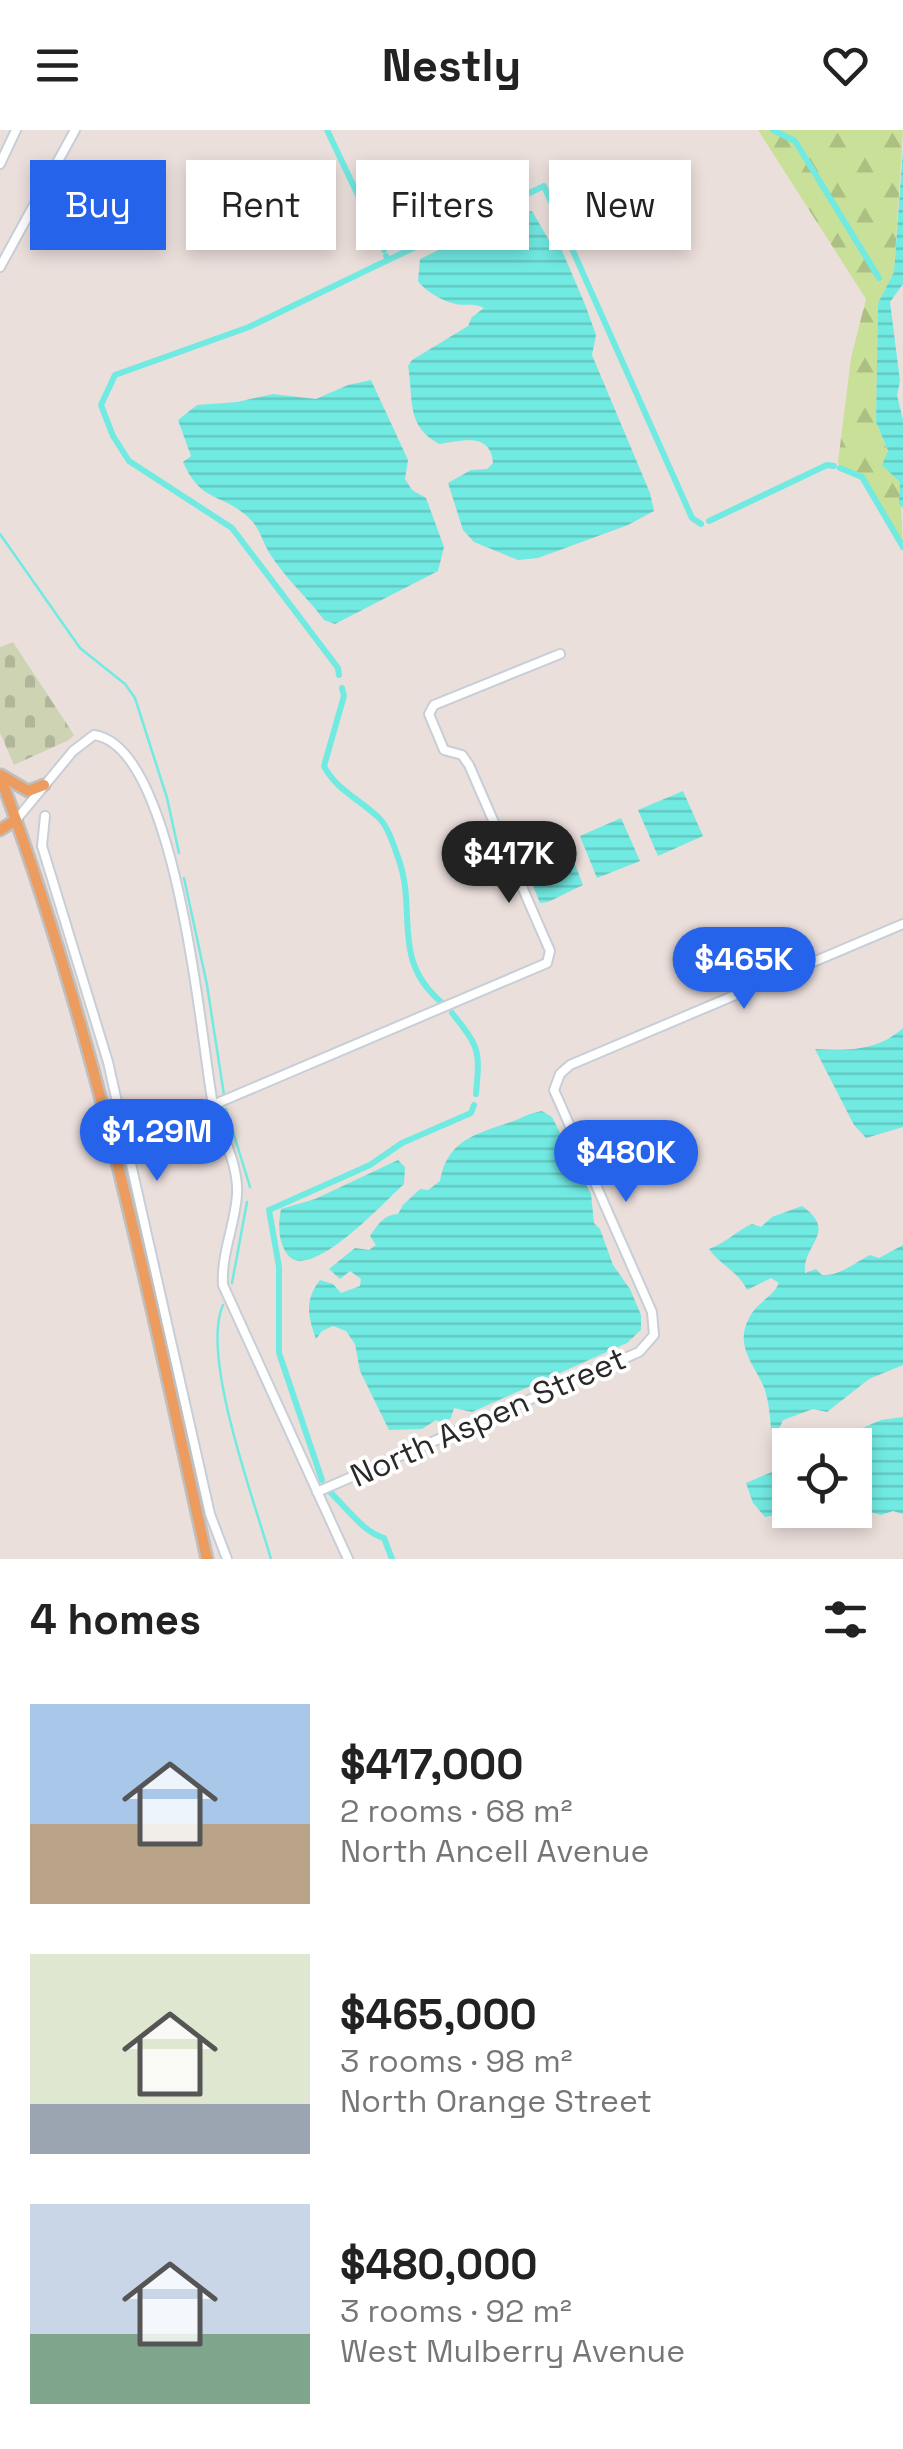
<!DOCTYPE html>
<html lang="en">
<head>
<meta charset="utf-8">
<style>
  body { margin:0; font-family:"Space Grotesk",sans-serif; background:#f2f2f2; color:#222; height:100vh; display:flex; flex-direction:column; font-size:38px; white-space:nowrap }
  * { box-sizing:border-box; margin:0 }
  p { font-size:32px; color:#767676 }
  .icon { flex:none; width:55px; height:55px; fill:none; stroke:currentColor; stroke-width:2; stroke-linecap:round; stroke-linejoin:round }
  .map { position:relative; height:1429px; overflow:hidden }
  .drawer { display:flex; flex-direction:column; background:#fff; flex:1 }
  .drawer>* { flex:none }
  .banner { position:absolute; left:30px; top:30px; width:845px; height:90px; display:flex; gap:20px }
  .buttons { position:absolute; left:772px; top:1298px; display:grid; gap:20px }
  .buttons a { display:grid; place-items:center; width:100px; height:100px; border-radius:0px; background:#fff; box-shadow:0 5px 15px #0003; font-size:50px }
  .price { position:absolute; translate:-50% -85px; padding:0 22px; border-radius:35px; background:#2563eb; color:#fff; font-size:32px; line-height:65px; filter:drop-shadow(0 2px 5px #0008) }
  .price::after { content:''; position:absolute; left:50%; top:60px; width:30px; height:22px; margin-left:-15px; background:inherit; clip-path:polygon(0 0,100% 0,50% 100%) }
  .price.current { background:#222; color:#fff }
  ul { padding:0; list-style:none }
  li { display:flex; align-items:center; gap:30px; height:250px; padding:0 30px }
  li span { display:grid; place-items:center; flex:none; width:280px; height:200px; border-radius:0px; color:#555 }
  li>.icon { margin-inline-start:auto }
  span .icon { width:120px; height:120px; fill:#fffc; stroke-width:1 }
  li b { font-size:42px }
  h2 { display:flex; justify-content:space-between; align-items:center; height:120px; padding:0 30px; font-size:42px }
  .tag { padding:0 35px; border-radius:0px; background:#fff; box-shadow:0 5px 15px #0003; font-size:35px; line-height:90px }
  .tag.current { background:#2563eb; color:#fff }
  header { display:flex; justify-content:space-between; align-items:center; height:130px; padding:0 30px; background:#fff; font-size:45px; font-weight:700 }
  .map>svg:first-child { display:block }
  .forest { fill:url(#forest-firs) }
  .cemetery { fill:url(#cemetery-stones) }
  .water { fill:url(#water-rules) }
  .lines { fill:none; stroke-linecap:round; stroke-linejoin:round }
  .stream { stroke:#71eae2; stroke-width:2.5 }
  .canal { stroke:#71eae2; stroke-width:6 }
  .minor-casing { stroke:#c6ced7; stroke-width:12 }
  .major-casing { stroke:#bfbfbf; stroke-width:15 }
  .minor { stroke:#fff; stroke-width:8 }
  .major { stroke:#ec9c5f; stroke-width:10 }
  .labels { text-anchor:middle; stroke-width:8; stroke-linejoin:round; paint-order:stroke }
  .street-label { font-size:32px; fill:#292929; stroke:#fff }
</style>
</head>
<body>
<header><svg class="icon" aria-label="menu" viewBox="0 0 24 24"><path d="M4 6h16M4 12h16M4 18h16"/></svg>Nestly<svg class="icon" aria-label="heart" viewBox="0 0 24 24"><path d="M12 20l-8-8c-3-5 5-10 8-4 3-6 11-1 8 4z"/></svg></header>
<div class="map">
<svg width="903" height="1429" viewBox="0 0 903 1429">
  <defs>
    <pattern id="forest-firs" width="22" height="20" patternUnits="userSpaceOnUse" patternTransform="scale(2.5)"><rect width="22" height="20" fill="#c9e099"/><path d="M5 1l3.5 6h-7zM16 11l3.5 6h-7z" fill="#adc084"/></pattern>
    <pattern id="cemetery-stones" width="16" height="16" patternUnits="userSpaceOnUse" patternTransform="scale(2.5)"><rect width="16" height="16" fill="#ced4b3"/><path d="M2 7V4a2 2 0 0 1 4 0v3zM10 15v-3a2 2 0 0 1 4 0v3z" fill="#b1b69a"/></pattern>
    <pattern id="water-rules" width="6" height="5" patternUnits="userSpaceOnUse" patternTransform="scale(2.5)"><rect width="6" height="5" fill="#71eae2"/><path d="M0 2.5h6" fill="none" stroke="#62c9c2"/></pattern>
  </defs>
  <rect width="100%" height="100%" fill="#ebdfdb"/>
  <path class="forest" d="M758 0H903L894 142 878 173 876 292 900 352 903 417 862 348 840 338 838 332 851 228 866 169Z"/>
  <path class="cemetery" d="M13 512 74 605 69 610 14 635 0 603V517Z"/>
  <g class="water">
    <path d="M903 19V154L890 172 900 251 897 265 903 290V378L899 374 900 352 882 335 888 321 876 292 878 173 894 142Z"/>
    <path d="M532 81 550 112 561 118 586 177 596 205 592 225 650 363 654 381 628 395 538 428 518 430 474 412 463 400 448 353 471 340 487 339 493 333C491 301 460 311 439 314 405 295 414 269 408 236L412 230 468 196 472 187 484 178C473 172 464 177 452 173 441 170 424 160 418 151L420 129 493 93Z"/>
    <path d="M371 250 408 330 405 349 412 360 426 368 444 417 438 441 335 494 324 490C308 468 285 448 270 424 263 413 260 399 251 390 222 361 202 375 183 332L191 326 178 290 197 275 237 272 273 264 316 269 348 255Z"/>
    <path d="M683 661 703 706 658 726 638 680Z"/>
    <path d="M621 688 640 731 597 748 580 706Z"/>
    <path d="M563 713 568 716 583 755 548 772 540 773 523 731Z"/>
    <path d="M903 898V997L866 1008 854 995 815 919C847 921 878 921 903 898Z"/>
    <path d="M542 981 552 987 591 1064 594 1093 600 1099 613 1135 630 1159 641 1185V1200L627 1213 472 1282 454 1278 451 1288 443 1293 436 1290 422 1299 389 1300 360 1241 355 1214 346 1201 333 1196 322 1201 316 1209C308 1186 304 1171 320 1150L333 1154 341 1163 360 1156 361 1149 350 1141 340 1149 329 1139 355 1118 369 1120 376 1115 370 1106C378 1095 383 1085 398 1084L403 1075 420 1059 428 1060 440 1051C447 1010 476 1004 511 992 522 988 529 983 542 981Z"/>
    <path d="M398 1030 405 1037 404 1054C386 1070 309 1155 287 1124 278 1111 278 1094 281 1079L315 1069Z"/>
    <path d="M802 1076C839 1102 802 1114 805 1143L816 1139 822 1145C840 1146 854 1133 870 1125L879 1128 903 1115V1235L869 1249 827 1282 813 1279 783 1290 778 1301 771 1299C770 1286 769 1273 765 1260 757 1238 737 1220 746 1195 754 1172 771 1170 779 1153L771 1148 747 1160C739 1142 719 1134 709 1119 726 1113 736 1101 752 1094L761 1097 772 1087Z"/>
    <path d="M903 1287V1384L893 1381 881 1385 855 1378V1315H823L881 1290Z"/>
    <path d="M790 1327V1380H807L765 1387 753 1373 746 1353 786 1336Z"/>
  </g>
  <g class="lines">
    <g class="stream">
      <path d="M0 404 80 518 125 554 135 568 167 668 179 723"/>
      <path d="M184 748 207 855 224 965"/>
      <path d="M226 979 250 1057"/>
      <path d="M232 1153 247 1072"/>
      <path d="M223 1175C200 1225 255 1373 271 1429"/>
    </g>
    <g class="canal">
      <path d="M327 0 384 120"/>
      <path d="M773 0 795 11 879 148"/>
      <path d="M388 130 544 56 692 388 701 394"/>
      <path d="M840 338 862 347 903 417"/>
      <path d="M709 391 827 335 834 336"/>
      <path d="M339 545 338 538 232 398 129 331 113 306 101 275 115 245 249 197 388 130 386 126"/>
      <path d="M342 558 344 566 324 636C336 660 361 670 379 688 389 698 394 717 399 730 417 783 391 829 441 872"/>
      <path d="M452 883C480 918 480 920 476 964"/>
      <path d="M322 1350 279 1223V1137L269 1080 370 1035 402 1013 471 983 474 975"/>
      <path d="M330 1362C346 1377 363 1402 384 1408L392 1429"/>
    </g>
    <defs>
      <g id="minor">
        <path d="M0 34 16 0"/>
        <path d="M0 137 75 0"/>
        <path d="M45 686 42 716 108 932 210 1384 227 1429"/>
        <path d="M16 690 73 621 94 605C176 616 200 900 212 969 218 1001 239 1031 237 1065 235 1095 221 1124 223 1155L348 1429"/>
        <path d="M213 975 547 833 550 821 469 635 462 625 444 620 429 584 434 575 560 524"/>
        <path d="M317 1362 639 1222 654 1205 652 1182 554 960 560 944 570 935 903 794"/>
      </g>
      <g id="major">
        <path d="M1 645 28 661 44 655"/>
        <path d="M0 646C95 901 149 1164 207 1429"/>
        <path d="M0 700 16 690"/>
      </g>
    </defs>
    <use href="#minor" class="minor-casing"/>
    <use href="#major" class="major-casing"/>
    <use href="#minor" class="minor"/>
    <use href="#major" class="major"/>
  </g>
  <g class="labels">
    <g class="street-label">
      <text transform="translate(488 1287) rotate(-24)" y="11">North Aspen Street</text>
    </g>
  </g>
</svg>
<div class="buttons">
<a><svg class="icon" aria-label="locate" viewBox="0 0 24 24"><circle cx="12" cy="12" r="6"/><path d="M12 2v4M12 18v4M2 12h4M18 12h4"/></svg></a>
</div>
<b class="price current" style="left:509px;top:776px">$417K</b>
<b class="price" style="left:744px;top:882px">$465K</b>
<b class="price" style="left:157px;top:1054px">$1.29M</b>
<b class="price" style="left:626px;top:1075px">$480K</b>
<div class="banner">
<a class="tag current">Buy</a>
<a class="tag">Rent</a>
<a class="tag">Filters</a>
<a class="tag">New</a>
</div>
</div>
<section class="drawer">
<h2>4 homes<svg class="icon" aria-label="filters" viewBox="0 0 24 24"><path d="M4 7h16M4 17h16"/><circle cx="9" cy="7" r="2"/><circle cx="15" cy="17" r="2"/></svg></h2>
<ul>
<li><span style="background:linear-gradient(#a9c7e8 60%,#b9a48a 0)"><svg class="icon" aria-label="home" viewBox="0 0 24 24"><path d="M3 11l9-7 9 7M6 9v11h12V9"/></svg></span><div><b>$417,000</b><p>2 rooms · 68 m²</p><p>North Ancell Avenue</p></div></li>
<li><span style="background:linear-gradient(#dfe7d0 75%,#9aa5b1 0)"><svg class="icon" aria-label="home" viewBox="0 0 24 24"><path d="M3 11l9-7 9 7M6 9v11h12V9"/></svg></span><div><b>$465,000</b><p>3 rooms · 98 m²</p><p>North Orange Street</p></div></li>
<li><span style="background:linear-gradient(#c9d6e8 65%,#7fa58c 0)"><svg class="icon" aria-label="home" viewBox="0 0 24 24"><path d="M3 11l9-7 9 7M6 9v11h12V9"/></svg></span><div><b>$480,000</b><p>3 rooms · 92 m²</p><p>West Mulberry Avenue</p></div></li>
</ul>
</section>
</body>
</html>
